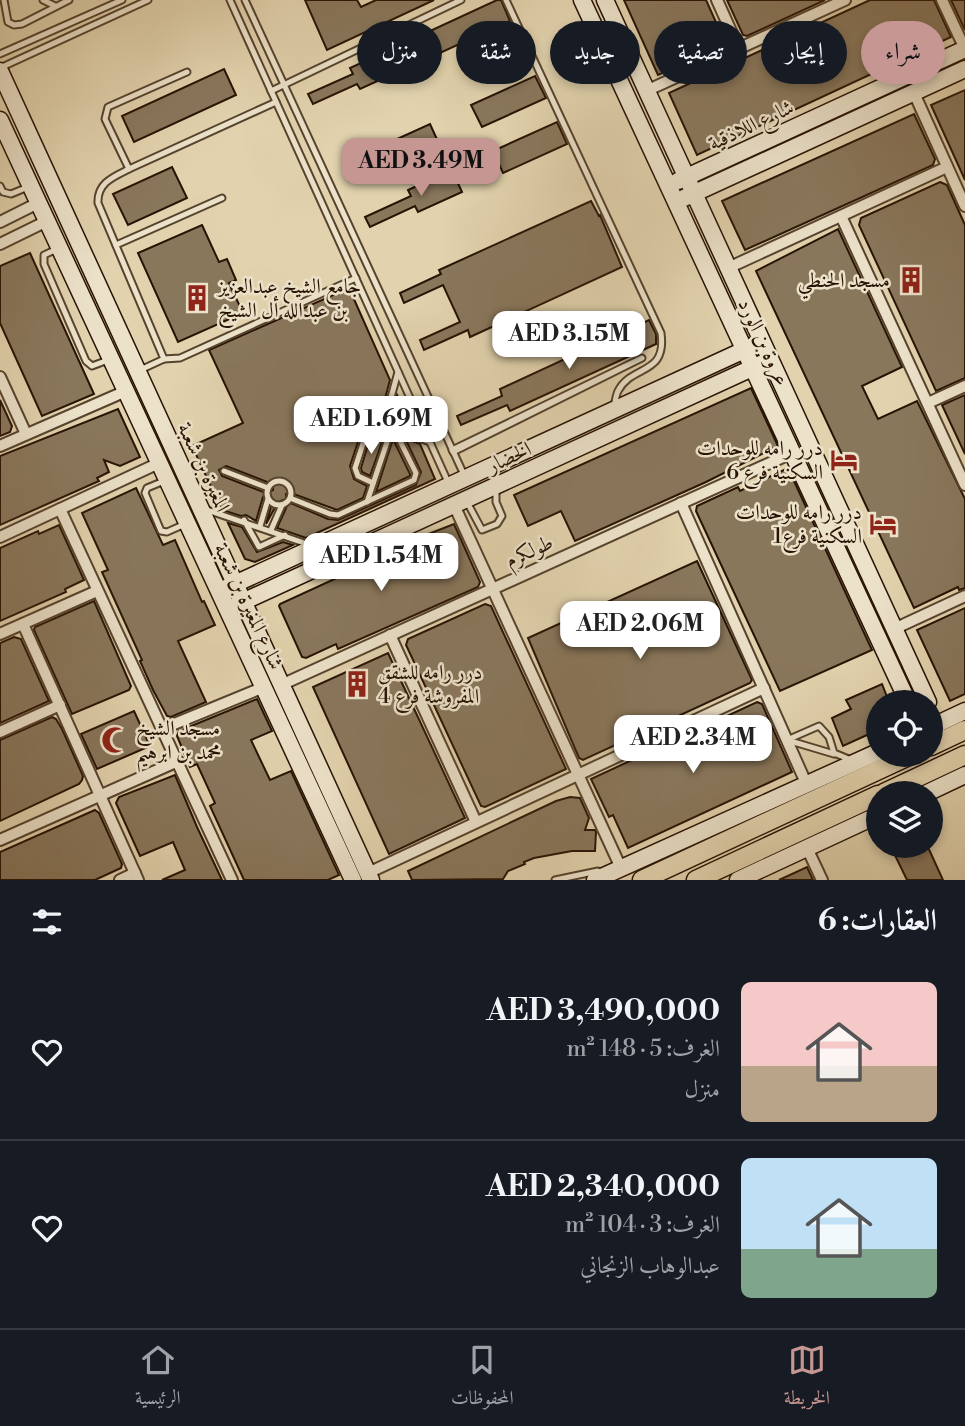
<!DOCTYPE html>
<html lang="ar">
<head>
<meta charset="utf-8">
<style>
  body { margin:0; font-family:"Libre Bodoni",Amiri,serif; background:#242831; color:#f1f3f6; direction:rtl; height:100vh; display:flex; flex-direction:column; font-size:26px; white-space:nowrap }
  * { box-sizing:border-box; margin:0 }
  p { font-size:23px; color:#9ea1a6 }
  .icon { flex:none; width:38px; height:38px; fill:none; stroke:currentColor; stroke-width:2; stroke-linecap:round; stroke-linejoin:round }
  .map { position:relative; height:880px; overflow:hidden; direction:ltr }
  .panel { display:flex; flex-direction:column; background:#171b24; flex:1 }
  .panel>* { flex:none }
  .hud { position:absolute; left:21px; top:21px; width:924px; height:63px; direction:rtl; display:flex; gap:14px }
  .fabs { position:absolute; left:866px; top:690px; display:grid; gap:14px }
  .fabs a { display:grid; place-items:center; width:77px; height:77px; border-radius:50%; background:#171b24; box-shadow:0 4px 10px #0003; font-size:35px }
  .price { position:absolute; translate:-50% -60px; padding:0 16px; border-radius:14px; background:#fff; color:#222; font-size:23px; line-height:46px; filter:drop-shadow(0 2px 4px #0008) }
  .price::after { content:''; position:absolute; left:50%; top:42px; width:21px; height:16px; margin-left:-10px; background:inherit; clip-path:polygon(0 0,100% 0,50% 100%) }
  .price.current { background:#c59692; color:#111 }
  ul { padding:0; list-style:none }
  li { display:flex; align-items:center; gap:21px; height:175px; padding:0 28px }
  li+li { border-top:2px solid #363941 }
  li span { display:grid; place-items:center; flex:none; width:196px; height:140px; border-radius:10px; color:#555 }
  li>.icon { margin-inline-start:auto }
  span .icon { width:84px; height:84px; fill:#fffc; stroke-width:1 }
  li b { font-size:30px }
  h2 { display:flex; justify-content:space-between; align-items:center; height:84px; padding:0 28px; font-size:30px }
  .pill { padding:0 24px; border-radius:32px; background:#171b24; box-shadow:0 4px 10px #0003; font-size:24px; line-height:63px }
  .pill.current { background:#c59692; color:#111 }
  .menu { display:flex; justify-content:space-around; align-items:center; height:98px; border-top:2px solid #363941; background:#171b24; font-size:19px; color:#9ea1a6 }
  .menu a { display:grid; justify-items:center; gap:4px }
  .menu .current { color:#c59692 }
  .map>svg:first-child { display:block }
  .building { fill:#89775c; stroke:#281304; stroke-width:2; fill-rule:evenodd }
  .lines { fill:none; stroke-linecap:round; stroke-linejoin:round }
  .lane-casing { stroke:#56432e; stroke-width:9 }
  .street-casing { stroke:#56432e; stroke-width:14 }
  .secondary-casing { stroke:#281304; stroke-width:19 }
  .primary-casing { stroke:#281304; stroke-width:21 }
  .lane { stroke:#ece2ca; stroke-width:5 }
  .street { stroke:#ece2ca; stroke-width:10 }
  .secondary { stroke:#ece2ca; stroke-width:16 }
  .primary { stroke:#e2d3ae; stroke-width:18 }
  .labels { text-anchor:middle; stroke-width:5; stroke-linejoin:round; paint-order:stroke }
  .street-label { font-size:21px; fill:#281304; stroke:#ece2ca }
  .poi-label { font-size:21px; fill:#281304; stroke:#ece2ca; text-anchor:end }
</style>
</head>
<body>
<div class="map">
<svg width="965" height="880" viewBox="0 0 965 880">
  <rect width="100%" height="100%" fill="#e2d3ae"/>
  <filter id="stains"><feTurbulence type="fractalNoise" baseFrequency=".00286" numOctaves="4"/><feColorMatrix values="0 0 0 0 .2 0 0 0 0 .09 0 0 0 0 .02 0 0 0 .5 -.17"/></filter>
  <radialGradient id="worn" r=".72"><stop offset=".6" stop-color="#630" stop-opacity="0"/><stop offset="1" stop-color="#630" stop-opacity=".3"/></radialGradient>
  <g class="building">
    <path d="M305 0H357L361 7 376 0H434L327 50Z"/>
    <path d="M497 0H501L510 21 440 53 430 31Z"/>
    <path d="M624 0H706L724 40 722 47 658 75Z"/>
    <path d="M727 0H825L747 36 743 35Z"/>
    <path d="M870 0H934L951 37 697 155 669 93Z"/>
    <path d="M951 0H965V30Z"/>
    <path d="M394 48 404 69 360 89 357 84 313 104 308 94 353 74 350 68Z"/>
    <path d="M224 69 236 95 134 142 122 116Z"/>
    <path d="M535 76 546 98 482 127 471 105Z"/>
    <path d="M965 90V180L931 105Z"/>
    <path d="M914 114 935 159 933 165 745 250 722 201Z"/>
    <path d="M557 122 567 144 503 173 493 151Z"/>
    <path d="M430 124 440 146 396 166 393 160 349 181 345 171 389 151 386 144Z"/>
    <path d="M172 167 187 198 128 225 113 194Z"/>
    <path d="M452 170 462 192 418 212 415 206 370 227 365 217 411 196 408 190Z"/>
    <path d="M940 182 947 185 965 225V378L936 391 859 225 861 218Z"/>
    <path d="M591 201 599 216 600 215 622 267 470 337 468 330 424 350 420 340 460 322 443 285 404 303 400 293 441 274 439 270Z"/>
    <path d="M202 225 219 262 227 259 236 280 229 283 243 313 178 342 138 253Z"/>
    <path d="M838 229 902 367 862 386 878 419 917 401 965 499V588L959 590 958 587 914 608 756 271Z"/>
    <path d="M30 253 94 394 42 416 0 323V266Z"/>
    <path d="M349 288 390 380 383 406 375 408 367 415 350 466 354 479 367 486 363 498 337 510 291 493 286 494V501L328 519 338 520 416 485 421 472 405 438 420 444 435 479 306 538 277 528 287 506 283 500 278 502 266 524 273 500 270 494 263 497 256 521 246 515 241 516 222 510 192 446 243 423 209 350ZM226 466 270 483 273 487V490L266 493 222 476 219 470Z"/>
    <path d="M649 320 656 334V344L510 411 507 405 461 425 457 416 502 396 500 389Z"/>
    <path d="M751 388 778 446 706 482 575 541 561 511 528 526 514 495Z"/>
    <path d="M397 395 413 430 399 425 393 411Z"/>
    <path d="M965 395V454L942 405Z"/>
    <path d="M0 400 12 426 10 432 0 436Z"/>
    <path d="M118 409 140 457 120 466 104 460 109 472 97 478 99 481 0 525V456Z"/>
    <circle cx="382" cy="424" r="7"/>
    <path d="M370 438 382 442 370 476 362 472 361 468Z"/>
    <path d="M393 439 410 474V476L376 492Z"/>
    <path d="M788 468 872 650 780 691 696 511 697 506 738 487 740 491Z"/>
    <path d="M136 488 163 545 175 540 202 602 204 601 215 625 178 641 206 702 171 717 167 716 153 690 140 661 142 660 102 572 108 570 82 513Z"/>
    <path d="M228 523 242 527 257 552 283 542 293 545 255 562 245 559Z"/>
    <path d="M454 524 480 582 478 587 338 649 336 644 306 658 302 657 279 606 280 604 400 549 413 540Z"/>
    <path d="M59 525 84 580 65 589 66 592 0 621V548L38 531 39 534Z"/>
    <path d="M697 561 752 680 750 683 583 760 579 758 528 638Z"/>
    <path d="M94 601 131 686 129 690 72 714 34 630 35 627Z"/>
    <path d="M485 604 491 606 566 769 485 807 481 806 406 645 408 639Z"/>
    <path d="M965 608V694L950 701 917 630Z"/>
    <path d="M14 637 21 639 49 701 0 723V643Z"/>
    <path d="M388 653 465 818 389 854 313 687Z"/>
    <path d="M882 684 889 702H878V730L843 746 832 718 851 709 846 700Z"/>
    <path d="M257 699 272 731 251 740 270 780 291 771 339 875 328 880H244L210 806 215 803 197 764 190 767 177 736 179 731Z"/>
    <path d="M757 702 762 704 792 772 628 848 613 815 609 817 591 779Z"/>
    <path d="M134 711 150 746 97 769 81 734Z"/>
    <path d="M52 717 56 719 62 729 83 776 82 780 79 784 0 821V740Z"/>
    <path d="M175 775 197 827 222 880H162L185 870 173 842 140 856 116 803 119 797Z"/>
    <path d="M570 797 580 798 589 818 585 830H595L596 832 595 851H572L534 858 524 862 525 864 508 871 503 879 412 880 408 871 556 801Z"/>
    <path d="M95 810 99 813 122 864 121 868 95 880H0V852Z"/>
    <path d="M890 845H927L943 880H907Z"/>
    <path d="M807 867 813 880H779Z"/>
  </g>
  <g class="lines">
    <defs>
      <g id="lane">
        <path d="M4 0 8 22 14 25 22 24 69 0"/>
        <path d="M43 0 55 6"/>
        <path d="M230 0 448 482"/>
        <path d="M245 0 465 477"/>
        <path d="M506 0 661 333C667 376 632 364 618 391 616 395 615 402 614 407"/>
        <path d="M0 54 122 0"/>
        <path d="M0 68 148 0"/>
        <path d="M271 91 461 0"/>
        <path d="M129 169 105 119 108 107 187 72"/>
        <path d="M0 186 3 192 11 194 28 187"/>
        <path d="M116 245 222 198"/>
        <path d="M57 249 44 255V264L86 361 92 366 108 360"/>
        <path d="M164 359 180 358 356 278"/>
        <path d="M138 371 164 359 98 203C97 183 113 177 129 169L276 102"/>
        <path d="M387 412 398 372"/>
        <path d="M370 429 374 435 385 437 394 429C395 418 385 405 373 415 371 417 358 460 355 468L358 476 373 483"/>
        <path d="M394 429 430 442"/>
        <path d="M452 450 642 358 453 452"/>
        <path d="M224 471 268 488"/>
        <circle cx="279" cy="493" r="12"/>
        <path d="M164 481 147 488 145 493 161 531 167 532 185 524"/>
        <path d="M290 498 330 514 338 515 414 480 416 473 394 429"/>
        <path d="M367 502 389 436"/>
        <path d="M467 502 482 530 497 524 502 516 496 502V490"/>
        <path d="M207 510 310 545"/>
        <path d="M244 520 259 547 285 535"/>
        <path d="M260 526 268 499"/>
        <path d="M271 530 282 505"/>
        <path d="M787 740 819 726 829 737 834 753 851 760"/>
        <path d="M787 740 834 754"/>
        <path d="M555 880 598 871"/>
      </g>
      <g id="street">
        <path d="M717 0 739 49"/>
        <path d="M942 0 965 49"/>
        <path d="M646 91 845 0"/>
        <path d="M914 93 965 206"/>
        <path d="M841 216 965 485"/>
        <path d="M0 222 38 203"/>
        <path d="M0 244 47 221"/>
        <path d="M728 268 947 167"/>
        <path d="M0 377 26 434"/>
        <path d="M928 403 965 386"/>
        <path d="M0 446 126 391"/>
        <path d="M681 503 806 783"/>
        <path d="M454 505 621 868"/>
        <path d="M60 509 232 880"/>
        <path d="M0 537 159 463"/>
        <path d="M23 624 138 880"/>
        <path d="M894 629 965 596"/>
        <path d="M0 634 97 591"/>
        <path d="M390 635 476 822"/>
        <path d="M281 685 792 453"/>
        <path d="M162 729 264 687"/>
        <path d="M0 732 60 705"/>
        <path d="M0 840 178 761"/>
        <path d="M807 848 822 880"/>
        <path d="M368 873 764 688"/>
        <path d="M120 880 135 873"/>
      </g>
      <g id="secondary">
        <path d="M582 0 908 702"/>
        <path d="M605 0 928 702"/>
        <path d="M0 71 371 880"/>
        <path d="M0 120 353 880"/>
        <path d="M678 181 965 49"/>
        <path d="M684 198 965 69"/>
        <path d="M226 588 753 346"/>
        <path d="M236 605 763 363"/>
        <path d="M931 727 965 711"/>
        <path d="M927 793 965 775"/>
        <path d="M595 880 878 752"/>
        <path d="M738 880 878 815"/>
      </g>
      <g id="primary">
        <path d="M931 746 965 730"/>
        <path d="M884 793 965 755"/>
        <path d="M642 880 913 754"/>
        <path d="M696 880 878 795"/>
      </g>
    </defs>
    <use href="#lane" class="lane-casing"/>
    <use href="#street" class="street-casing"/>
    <use href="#secondary" class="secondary-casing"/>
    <use href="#primary" class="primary-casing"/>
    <use href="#lane" class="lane"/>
    <use href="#street" class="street"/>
    <use href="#secondary" class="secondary"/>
    <use href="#primary" class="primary"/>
  </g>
  <defs>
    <symbol id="building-bare" viewBox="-9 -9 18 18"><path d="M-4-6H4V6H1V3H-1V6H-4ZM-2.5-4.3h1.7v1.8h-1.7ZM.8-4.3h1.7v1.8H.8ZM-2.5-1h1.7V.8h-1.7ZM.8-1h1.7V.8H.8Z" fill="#8f2418" stroke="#ece2ca" stroke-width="2.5" paint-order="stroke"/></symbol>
    <symbol id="hotel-bare" viewBox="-9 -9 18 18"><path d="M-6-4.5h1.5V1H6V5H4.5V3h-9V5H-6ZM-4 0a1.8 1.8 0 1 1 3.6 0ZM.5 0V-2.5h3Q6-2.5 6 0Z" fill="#8f2418" stroke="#ece2ca" stroke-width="2.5" paint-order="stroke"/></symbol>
    <symbol id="mosque-bare" viewBox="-9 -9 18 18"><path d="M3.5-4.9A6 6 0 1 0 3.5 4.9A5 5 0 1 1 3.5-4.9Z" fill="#8f2418" stroke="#ece2ca" stroke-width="2.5" paint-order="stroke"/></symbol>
  </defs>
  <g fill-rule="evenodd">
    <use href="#building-bare" x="892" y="261" width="38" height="38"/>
    <use href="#building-bare" x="178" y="279" width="38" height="38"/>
    <use href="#hotel-bare" x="825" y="441" width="38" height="38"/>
    <use href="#hotel-bare" x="864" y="505" width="38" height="38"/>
    <use href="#building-bare" x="338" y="665" width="38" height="38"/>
    <use href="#mosque-bare" x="96" y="721" width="38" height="38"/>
  </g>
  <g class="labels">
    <g class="street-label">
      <text transform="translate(751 125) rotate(-25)" y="7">شارع اللاذقية</text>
      <text transform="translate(764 342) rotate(65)" y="7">عروة بن الورد</text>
      <text transform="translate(509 457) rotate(-25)" y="7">الخضار</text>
      <text transform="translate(204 467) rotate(65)" y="7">المغيرة بن شعبة</text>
      <text transform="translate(529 551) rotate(-24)" y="7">طولكرم</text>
      <text transform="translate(249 606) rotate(65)" y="7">شارع المغيرة بن شعبة</text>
    </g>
    <g class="poi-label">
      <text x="890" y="287">مسجد الحنطي</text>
      <text x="218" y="293" text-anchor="start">جامع الشيخ عبدالعزيز<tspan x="218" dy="24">بن عبدالله أل الشيخ</tspan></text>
      <text x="823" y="455">درر رامه للوحدات<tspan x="823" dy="24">السكنية فرع 6</tspan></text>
      <text x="862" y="519">درر رامه للوحدات<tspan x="862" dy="24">السكنية فرع1</tspan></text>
      <text x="378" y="679" text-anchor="start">درر رامه للشقق<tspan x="378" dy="24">المفروشة فرع 4</tspan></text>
      <text x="136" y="735" text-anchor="start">مسجد الشيخ<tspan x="136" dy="24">محمد بن ابرهيم</tspan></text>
    </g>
  </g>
  <rect width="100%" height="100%" filter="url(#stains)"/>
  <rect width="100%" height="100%" fill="url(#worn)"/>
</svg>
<div class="fabs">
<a><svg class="icon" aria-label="locate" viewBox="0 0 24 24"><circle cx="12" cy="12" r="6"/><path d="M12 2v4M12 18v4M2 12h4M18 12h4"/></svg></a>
<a><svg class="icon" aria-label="layers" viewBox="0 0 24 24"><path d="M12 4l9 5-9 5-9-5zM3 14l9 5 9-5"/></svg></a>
</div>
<b class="price current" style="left:421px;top:198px">AED 3.49M</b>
<b class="price" style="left:569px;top:371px">AED 3.15M</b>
<b class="price" style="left:371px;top:456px">AED 1.69M</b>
<b class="price" style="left:381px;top:593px">AED 1.54M</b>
<b class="price" style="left:640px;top:661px">AED 2.06M</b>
<b class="price" style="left:693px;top:775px">AED 2.34M</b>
<div class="hud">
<a class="pill current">شراء</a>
<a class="pill">إيجار</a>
<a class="pill">تصفية</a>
<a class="pill">جديد</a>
<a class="pill">شقة</a>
<a class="pill">منزل</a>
</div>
</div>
<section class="panel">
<h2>العقارات: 6<svg class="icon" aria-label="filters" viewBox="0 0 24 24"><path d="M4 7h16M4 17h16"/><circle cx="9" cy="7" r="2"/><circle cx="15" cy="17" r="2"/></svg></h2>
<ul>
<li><span style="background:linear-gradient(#f6c9c9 60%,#b9a48a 0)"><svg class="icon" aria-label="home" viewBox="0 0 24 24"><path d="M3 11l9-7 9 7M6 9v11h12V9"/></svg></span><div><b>AED 3,490,000</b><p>الغرف: 5 · 148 m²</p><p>منزل</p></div><svg class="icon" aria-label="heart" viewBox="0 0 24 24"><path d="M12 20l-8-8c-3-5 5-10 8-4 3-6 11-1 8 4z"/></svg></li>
<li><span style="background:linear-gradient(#bfe0f5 65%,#7fa58c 0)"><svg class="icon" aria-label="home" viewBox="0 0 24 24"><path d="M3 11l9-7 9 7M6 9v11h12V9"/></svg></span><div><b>AED 2,340,000</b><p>الغرف: 3 · 104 m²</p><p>عبدالوهاب الزنجاني</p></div><svg class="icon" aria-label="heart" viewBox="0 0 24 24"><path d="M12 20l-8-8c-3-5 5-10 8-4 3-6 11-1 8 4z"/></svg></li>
</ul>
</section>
<nav class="menu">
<a class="current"><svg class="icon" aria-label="map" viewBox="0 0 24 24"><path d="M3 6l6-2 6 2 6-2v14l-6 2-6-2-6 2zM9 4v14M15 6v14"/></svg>الخريطة</a>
<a><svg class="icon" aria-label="saved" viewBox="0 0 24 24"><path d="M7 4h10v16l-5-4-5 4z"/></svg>المحفوظات</a>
<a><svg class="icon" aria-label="home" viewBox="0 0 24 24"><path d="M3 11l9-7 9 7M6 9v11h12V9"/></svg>الرئيسية</a>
</nav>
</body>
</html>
